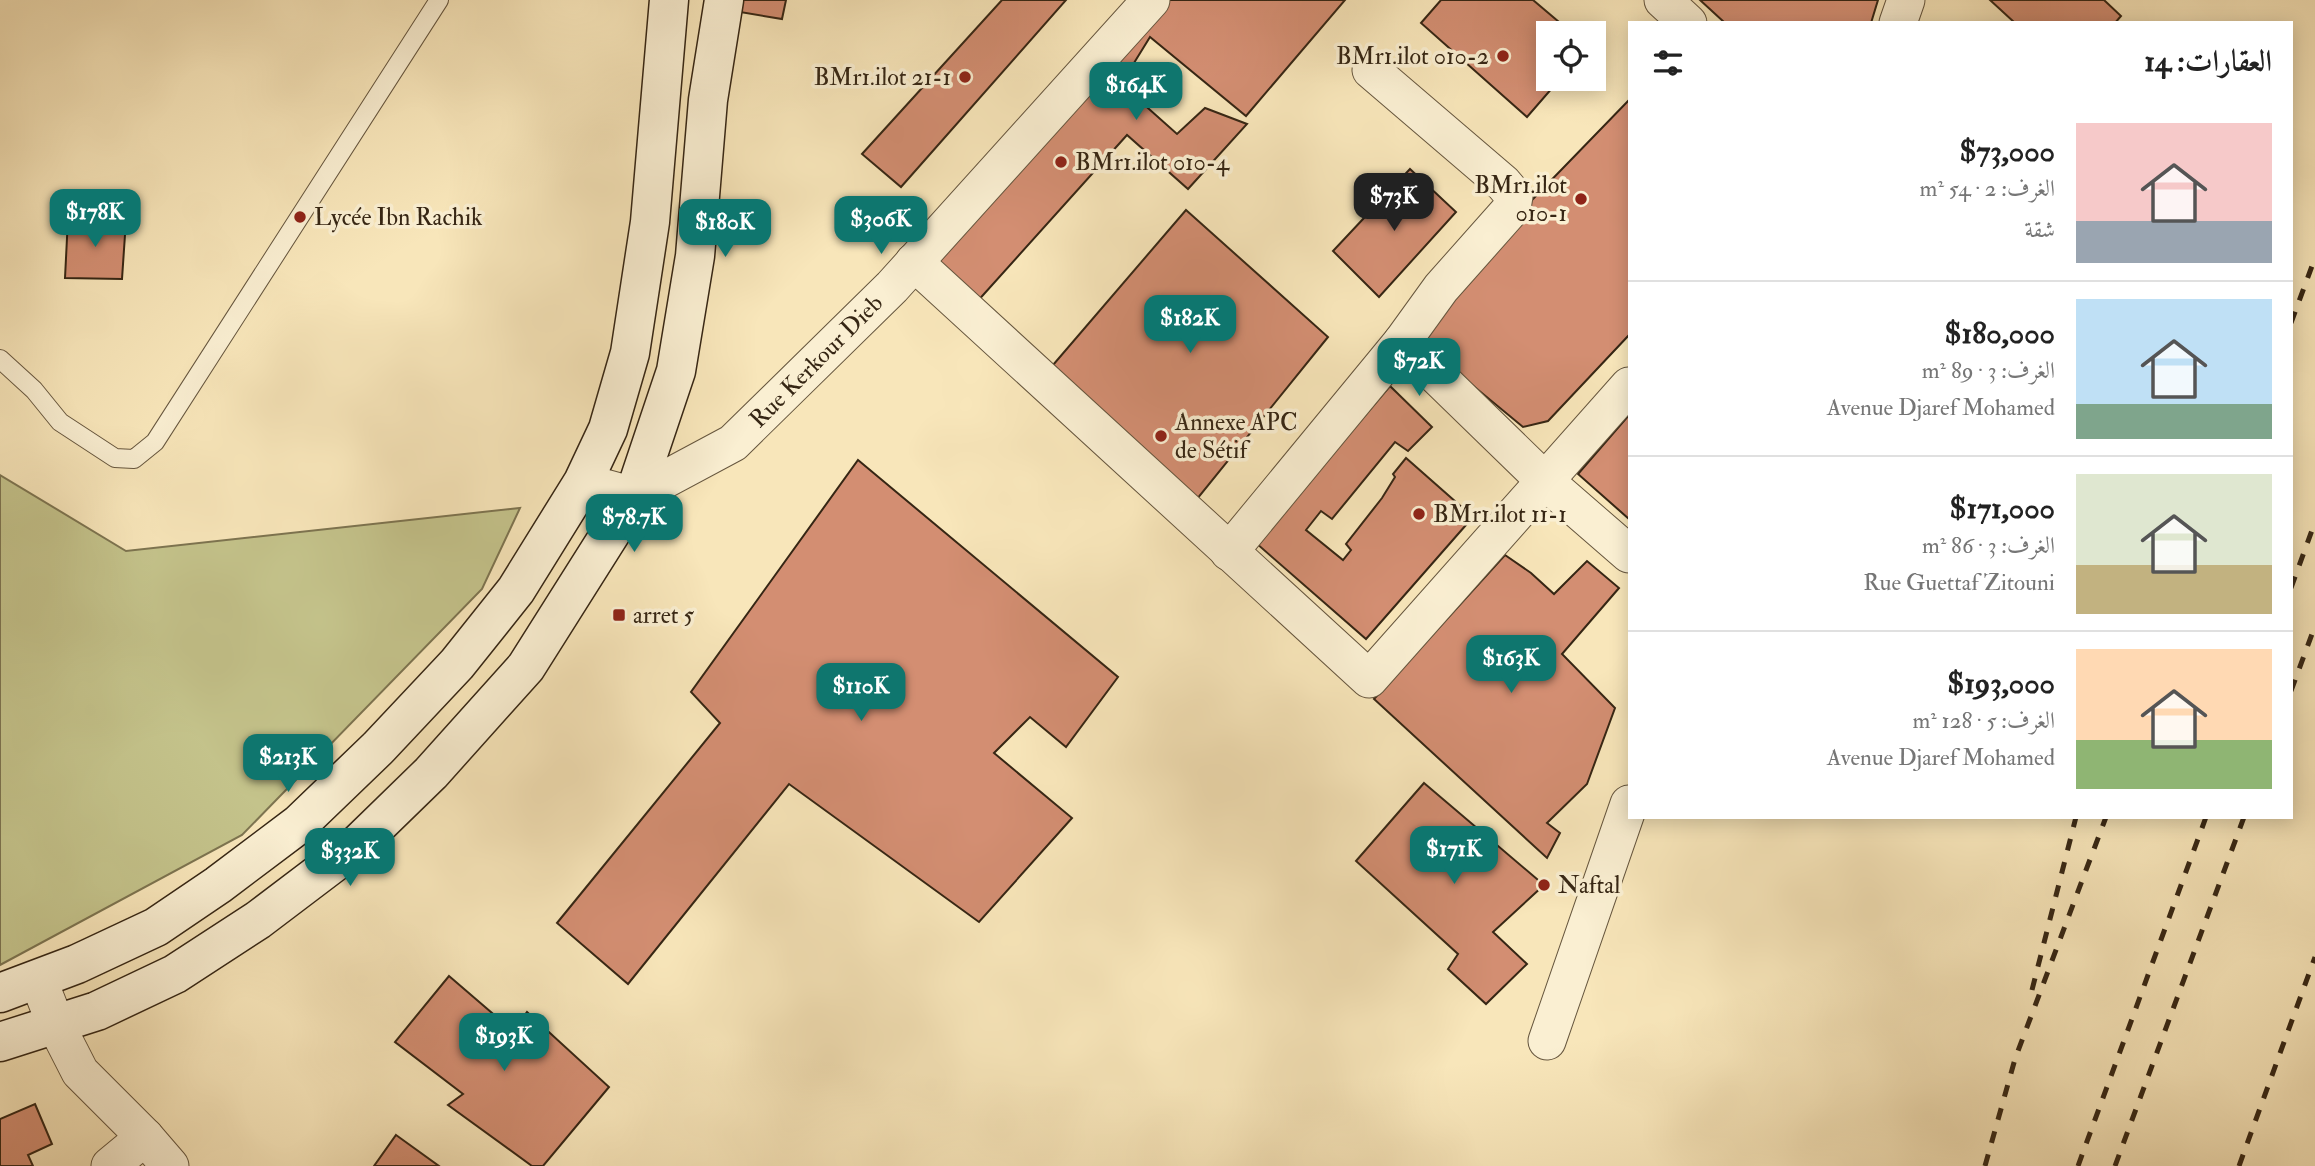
<!DOCTYPE html>
<html lang="ar">
<head>
<meta charset="utf-8">
<style>
  body { margin:0; font-family:"IM FELL Double Pica",Amiri,serif; background:#f6f6f6; color:#222; direction:rtl; height:100vh; display:flex; flex-direction:column; font-size:26px; white-space:nowrap }
  * { box-sizing:border-box; margin:0 }
  p { font-size:23px; color:#767676 }
  .icon { flex:none; width:38px; height:38px; fill:none; stroke:currentColor; stroke-width:2; stroke-linecap:round; stroke-linejoin:round }
  .map { position:relative; flex:1; overflow:hidden; direction:ltr }
  .details { position:absolute; left:1628px; top:21px; width:665px; height:798px; display:flex; flex-direction:column; background:#fff; border-radius:0px; box-shadow:0 4px 18px #0003; direction:rtl }
  .details>* { flex:none }
  .fabs { position:absolute; left:1536px; top:21px; display:grid; gap:14px }
  .fabs a { display:grid; place-items:center; width:70px; height:70px; border-radius:0px; background:#fff; box-shadow:0 4px 18px #0003; font-size:35px }
  .price { position:absolute; translate:-50% -60px; padding:0 16px; border-radius:14px; background:#0f766e; color:#fff; font-size:23px; line-height:46px; filter:drop-shadow(0 2px 4px #0008) }
  .price::after { content:''; position:absolute; left:50%; top:42px; width:21px; height:16px; margin-left:-10px; background:inherit; clip-path:polygon(0 0,100% 0,50% 100%) }
  .price.active { background:#222; color:#fff }
  ul { padding:0; list-style:none }
  li { display:flex; align-items:center; gap:21px; height:175px; padding:0 21px }
  li+li { border-top:2px solid #e0e0e0 }
  li span { display:grid; place-items:center; flex:none; width:196px; height:140px; border-radius:0px; color:#555 }
  li>.icon { margin-inline-start:auto }
  span .icon { width:84px; height:84px; fill:#fffc; stroke-width:1 }
  li b { font-size:30px }
  h2 { display:flex; justify-content:space-between; align-items:center; height:84px; padding:0 21px; font-size:30px }
  .map>svg:first-child { display:block }
  .green { fill:#c4c38b; stroke:#7d7450; stroke-width:2 }
  .building { fill:#d38e72; stroke:#362614; stroke-width:2 }
  .lines { fill:none; stroke-linecap:round; stroke-linejoin:round }
  .lane-casing { stroke:#66563e; stroke-width:20 }
  .street-casing { stroke:#66563e; stroke-width:39 }
  .secondary-casing { stroke:#362614; stroke-width:41 }
  .lane { stroke:#faefd2; stroke-width:18 }
  .street { stroke:#faefd2; stroke-width:37 }
  .secondary { stroke:#faefd2; stroke-width:38 }
  .rail { stroke:#362614; stroke-width:5; stroke-dasharray:12 12; stroke-linecap:butt }
  .poi-dot { fill:#8f2418; stroke:#faefd2; stroke-width:2.5 }
  .labels { text-anchor:middle; stroke-width:7; stroke-linejoin:round; paint-order:stroke }
  .poi-label { font-size:24px; fill:#362614; stroke:#faefd2; text-anchor:start }
  .street-label { font-size:24px; fill:#362614; stroke:#faefd2 }
</style>
</head>
<body>
<div class="map">
<svg width="2315" height="1166" viewBox="0 0 2315 1166">
  <rect width="100%" height="100%" fill="#f8e6ba"/>
  <filter id="stains"><feTurbulence type="fractalNoise" baseFrequency=".00286" numOctaves="4"/><feColorMatrix values="0 0 0 0 .2 0 0 0 0 .09 0 0 0 0 .02 0 0 0 .5 -.17"/></filter>
  <radialGradient id="worn" r=".72"><stop offset=".6" stop-color="#630" stop-opacity="0"/><stop offset="1" stop-color="#630" stop-opacity=".3"/></radialGradient>
  <path class="green" d="M0 475 126 551 520 508 482 589 242 835 0 965Z"/>
  <g class="building">
    <path d="M743 0H786L782 19 740 12Z"/>
    <path d="M1002 0H1066L901 187 862 154Z"/>
    <path d="M1167 0H1345L1246 116 1150 37 1121 84 1177 134 1205 108 1247 124 1188 189 1127 135 975 304 929 262Z"/>
    <path d="M1441 0H1533L1572 33H1549V79H1560L1527 117 1421 23Z"/>
    <path d="M1700 0H1878L1871 23H1725Z"/>
    <path d="M1990 0H2104L2121 16 2115 23H2015Z"/>
    <path d="M1629 100V335L1548 421 1523 427 1414 337 1436 299Z"/>
    <path d="M1410 169 1456 212 1379 297 1333 251Z"/>
    <path d="M1186 210 1328 337 1193 504 1053 365Z"/>
    <path d="M68 218 126 220 122 279 65 278Z"/>
    <path d="M1390 386 1432 427 1408 451 1395 442 1332 519 1321 511 1306 530 1343 560 1351 550 1346 544 1382 498 1395 477 1393 474 1406 458 1473 517 1366 639 1256 543Z"/>
    <path d="M1629 415V519L1578 474Z"/>
    <path d="M858 460 1118 677 1066 747 1030 717 994 753 1072 818 979 922 789 784 628 984 557 923 720 723 691 692Z"/>
    <path d="M1505 555 1531 573 1554 594 1587 561 1619 588 1562 654 1615 708 1587 784 1547 823 1560 833 1547 858 1374 699Z"/>
    <path d="M1424 783 1544 885 1493 932 1527 964 1486 1004 1448 969 1458 954 1356 861Z"/>
    <path d="M449 976 513 1031 527 1012 609 1087 543 1166H532L448 1105 463 1094 395 1042Z"/>
    <path d="M35 1104 52 1144 28 1155 33 1166H0V1119Z"/>
    <path d="M396 1135 439 1166H374Z"/>
  </g>
  <g class="lines">
    <defs>
      <path id="lane" d="M0 359 34 390 60 422 115 458 134 459 155 442 439 0"/>
      <g id="street">
        <path d="M1663 0 1688 23"/>
        <path d="M1898 23 1906 0"/>
        <path d="M1371 70 1503 183 1514 196 1512 208 1441 288 1402 342"/>
        <path d="M914 262 1369 679 1629 386"/>
        <path d="M583 482 634 496 733 443 892 287 1151 0"/>
        <path d="M1229 552 1402 342 1546 482 1629 554"/>
        <path d="M38 979 56 1025 80 1072 145 1137 170 1166"/>
        <path d="M1547 1041 1629 804"/>
        <path d="M110 1166 145 1137"/>
      </g>
      <g id="secondary">
        <path d="M0 993 77 964 156 927 218 885 299 824 378 748 457 664 516 590 583 482 608 429 630 353 650 222 669 0"/>
        <path d="M0 1042 97 1011 175 974 258 920 357 845 431 773 526 667 634 496 676 371 695 256 708 100 724 0"/>
      </g>
    </defs>
    <use href="#lane" class="lane-casing"/>
    <use href="#street" class="street-casing"/>
    <use href="#secondary" class="secondary-casing"/>
    <use href="#lane" class="lane"/>
    <use href="#street" class="street"/>
    <use href="#secondary" class="secondary"/>
    <g class="rail">
      <path d="M2291 323 2315 258"/>
      <path d="M2291 588 2315 522"/>
      <path d="M2291 691 2315 626"/>
      <path d="M2032 990 2076 817"/>
      <path d="M1985 1166 2015 1059 2106 817"/>
      <path d="M2078 1166 2206 817"/>
      <path d="M2115 1166 2244 817"/>
      <path d="M2239 1166 2315 957"/>
    </g>
  </g>
  <g class="poi-dot">
    <circle cx="1503" cy="56" r="7"/>
    <circle cx="965" cy="77" r="7"/>
    <circle cx="1061" cy="162" r="7"/>
    <circle cx="1581" cy="199" r="7"/>
    <circle cx="300" cy="217" r="7"/>
    <circle cx="1161" cy="436" r="7"/>
    <circle cx="1419" cy="514" r="7"/>
    <rect x="612" y="608" width="14" height="14" rx="3.5"/>
    <circle cx="1544" cy="885" r="7"/>
  </g>
  <g class="labels">
    <g class="poi-label">
      <text x="1489" y="64" text-anchor="end">BMr1.ilot 010-2</text>
      <text x="951" y="85" text-anchor="end">BMr1.ilot 21-1</text>
      <text x="1075" y="170">BMr1.ilot 010-4</text>
      <text x="1567" y="193" text-anchor="end">BMr1.ilot<tspan x="1567" dy="28">010-1</tspan></text>
      <text x="314" y="225">Lycée Ibn Rachik</text>
      <text x="1175" y="430">Annexe APC<tspan x="1175" dy="28">de Sétif</tspan></text>
      <text x="1433" y="522">BMr1.ilot 11-1</text>
      <text x="633" y="623">arret 5</text>
      <text x="1558" y="893">Naftal</text>
    </g>
    <g class="street-label">
      <text transform="translate(816 361) rotate(-45)" y="8">Rue Kerkour Dieb</text>
    </g>
  </g>
  <rect width="100%" height="100%" filter="url(#stains)"/>
  <rect width="100%" height="100%" fill="url(#worn)"/>
</svg>
<div class="fabs">
<a><svg class="icon" aria-label="locate" viewBox="0 0 24 24"><circle cx="12" cy="12" r="6"/><path d="M12 2v4M12 18v4M2 12h4M18 12h4"/></svg></a>
</div>
<b class="price" style="left:1136px;top:122px">$164K</b>
<b class="price active" style="left:1394px;top:233px">$73K</b>
<b class="price" style="left:95px;top:249px">$178K</b>
<b class="price" style="left:881px;top:256px">$306K</b>
<b class="price" style="left:725px;top:259px">$180K</b>
<b class="price" style="left:1190px;top:355px">$182K</b>
<b class="price" style="left:1419px;top:398px">$72K</b>
<b class="price" style="left:634px;top:554px">$78.7K</b>
<b class="price" style="left:1511px;top:695px">$163K</b>
<b class="price" style="left:861px;top:723px">$110K</b>
<b class="price" style="left:288px;top:794px">$213K</b>
<b class="price" style="left:1454px;top:886px">$171K</b>
<b class="price" style="left:350px;top:888px">$332K</b>
<b class="price" style="left:504px;top:1073px">$193K</b>
<section class="details">
<h2>العقارات: 14<svg class="icon" aria-label="filters" viewBox="0 0 24 24"><path d="M4 7h16M4 17h16"/><circle cx="9" cy="7" r="2"/><circle cx="15" cy="17" r="2"/></svg></h2>
<ul>
<li><span style="background:linear-gradient(#f6c9c9 70%,#9aa5b1 0)"><svg class="icon" aria-label="home" viewBox="0 0 24 24"><path d="M3 11l9-7 9 7M6 9v11h12V9"/></svg></span><div><b>$73,000</b><p>الغرف: 2 · 54 m²</p><p>شقة</p></div></li>
<li><span style="background:linear-gradient(#bfe0f5 75%,#7fa58c 0)"><svg class="icon" aria-label="home" viewBox="0 0 24 24"><path d="M3 11l9-7 9 7M6 9v11h12V9"/></svg></span><div><b>$180,000</b><p>الغرف: 3 · 89 m²</p><p>Avenue Djaref Mohamed</p></div></li>
<li><span style="background:linear-gradient(#dfe7d0 65%,#c2b280 0)"><svg class="icon" aria-label="home" viewBox="0 0 24 24"><path d="M3 11l9-7 9 7M6 9v11h12V9"/></svg></span><div><b>$171,000</b><p>الغرف: 3 · 86 m²</p><p>Rue Guettaf Zitouni</p></div></li>
<li><span style="background:linear-gradient(#ffd9b3 65%,#8fb573 0)"><svg class="icon" aria-label="home" viewBox="0 0 24 24"><path d="M3 11l9-7 9 7M6 9v11h12V9"/></svg></span><div><b>$193,000</b><p>الغرف: 5 · 128 m²</p><p>Avenue Djaref Mohamed</p></div></li>
</ul>
</section>
</div>
</body>
</html>
